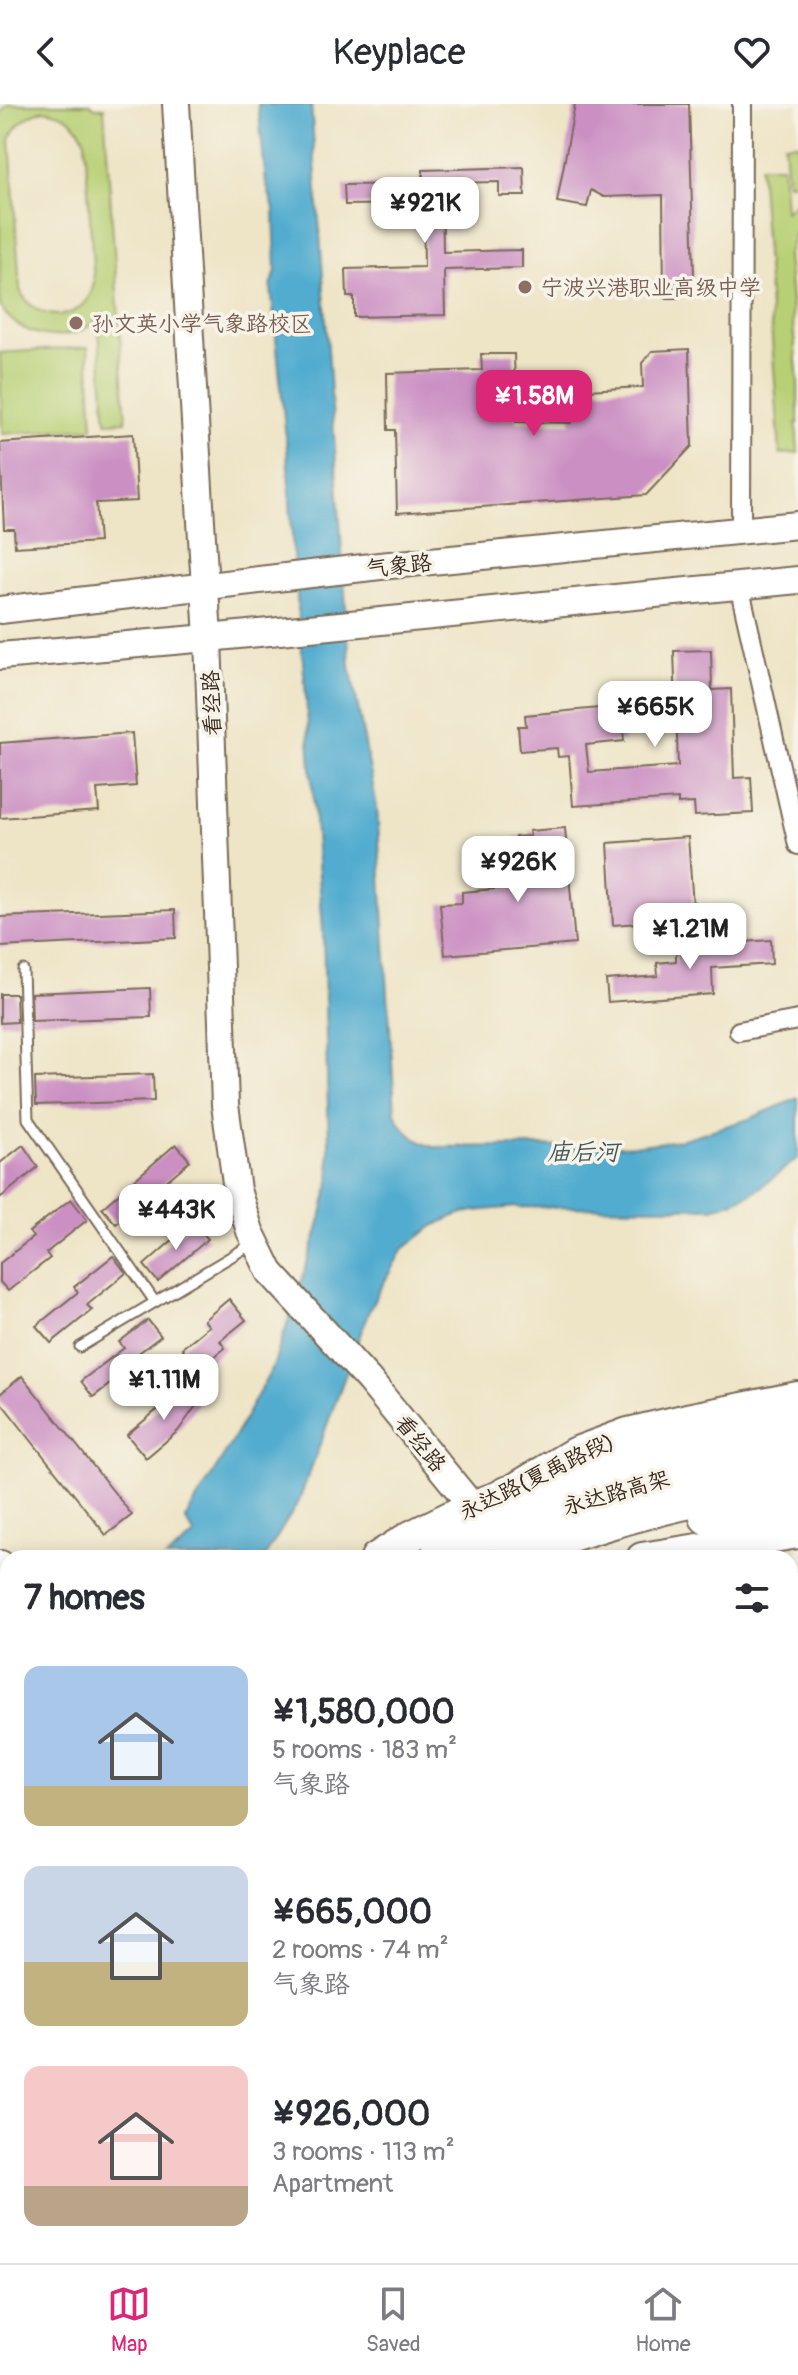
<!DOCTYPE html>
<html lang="en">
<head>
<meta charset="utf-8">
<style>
  body { margin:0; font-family:Pangolin,"LXGW WenKai TC",sans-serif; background:#f7f7f7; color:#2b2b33; height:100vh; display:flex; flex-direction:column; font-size:30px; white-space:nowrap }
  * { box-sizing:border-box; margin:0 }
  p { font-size:26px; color:#7c7c81 }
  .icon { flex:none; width:44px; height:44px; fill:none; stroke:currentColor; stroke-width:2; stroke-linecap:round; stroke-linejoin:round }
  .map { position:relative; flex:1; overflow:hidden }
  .drawer { position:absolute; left:0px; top:1446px; width:798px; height:714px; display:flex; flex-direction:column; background:#fff; border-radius:24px 24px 0 0; box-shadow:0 4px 20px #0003 }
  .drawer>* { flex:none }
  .price { position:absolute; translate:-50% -68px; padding:0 18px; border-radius:16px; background:#fff; color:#222; font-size:26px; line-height:52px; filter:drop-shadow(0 2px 4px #0008) }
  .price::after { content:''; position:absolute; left:50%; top:48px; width:24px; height:18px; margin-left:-12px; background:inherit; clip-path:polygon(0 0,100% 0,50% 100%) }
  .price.on { background:#db2777; color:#fff }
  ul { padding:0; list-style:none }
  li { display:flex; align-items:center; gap:24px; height:200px; padding:0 24px }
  li span { display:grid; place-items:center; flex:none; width:224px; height:160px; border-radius:16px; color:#555 }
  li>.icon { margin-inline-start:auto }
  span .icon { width:96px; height:96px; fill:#fffc; stroke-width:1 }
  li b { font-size:34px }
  h2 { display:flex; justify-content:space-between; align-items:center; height:96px; padding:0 24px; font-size:34px }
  header { display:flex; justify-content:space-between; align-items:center; height:104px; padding:0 24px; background:#fff; font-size:36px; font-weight:600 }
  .dock { display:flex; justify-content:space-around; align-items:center; height:112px; border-top:2px solid #e1e1e2; background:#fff; font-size:22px; color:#7c7c81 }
  .dock a { display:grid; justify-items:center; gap:4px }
  .dock .on { color:#db2777 }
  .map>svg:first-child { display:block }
  .green { fill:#b8d074; stroke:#7a7d49; stroke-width:2; fill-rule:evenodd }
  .water { fill:#51accf; stroke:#466b76; stroke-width:2 }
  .building { fill:#cb8fc3 }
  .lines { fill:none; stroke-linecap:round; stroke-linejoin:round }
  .highway-tunnel { stroke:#cabfa4; stroke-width:34; stroke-dasharray:34 17; stroke-linecap:butt }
  .lane-casing { stroke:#7a6b59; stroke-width:13 }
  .street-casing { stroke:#7a6b59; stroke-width:22 }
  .secondary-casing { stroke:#7a6b59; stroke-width:30 }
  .primary-casing { stroke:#7a6b59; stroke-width:34 }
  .highway-casing { stroke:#7a6b59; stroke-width:38 }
  .lane { stroke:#fff; stroke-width:9 }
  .street { stroke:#fff; stroke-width:18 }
  .secondary { stroke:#fff; stroke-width:26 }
  .primary { stroke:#fff; stroke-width:30 }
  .highway { stroke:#fff; stroke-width:34 }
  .education-dot { fill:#8d6e63; stroke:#f7f3e8; stroke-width:3 }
  .labels { text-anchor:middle; stroke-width:7; stroke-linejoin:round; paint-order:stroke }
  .education-label { font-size:22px; fill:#785e54; stroke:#f7f3e8; text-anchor:start }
  .street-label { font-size:22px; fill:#3b2a1e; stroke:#f7f3e8 }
  .water-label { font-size:24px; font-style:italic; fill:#43585c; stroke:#f7f3e8 }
</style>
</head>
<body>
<header><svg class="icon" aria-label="back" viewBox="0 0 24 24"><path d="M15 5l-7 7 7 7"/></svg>Keyplace<svg class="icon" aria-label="heart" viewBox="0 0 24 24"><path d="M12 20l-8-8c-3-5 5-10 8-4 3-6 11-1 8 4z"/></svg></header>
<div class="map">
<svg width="798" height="2159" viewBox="0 0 798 2159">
  <rect width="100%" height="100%" fill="#f7f3e8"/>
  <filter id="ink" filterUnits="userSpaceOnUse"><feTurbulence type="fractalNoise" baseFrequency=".0125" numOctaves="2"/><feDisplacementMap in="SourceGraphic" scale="16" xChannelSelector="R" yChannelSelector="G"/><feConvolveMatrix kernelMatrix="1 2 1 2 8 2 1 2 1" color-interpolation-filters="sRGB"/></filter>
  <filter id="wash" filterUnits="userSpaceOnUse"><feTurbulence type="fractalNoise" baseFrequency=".006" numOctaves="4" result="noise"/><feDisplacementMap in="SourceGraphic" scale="32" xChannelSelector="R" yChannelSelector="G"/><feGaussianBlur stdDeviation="1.8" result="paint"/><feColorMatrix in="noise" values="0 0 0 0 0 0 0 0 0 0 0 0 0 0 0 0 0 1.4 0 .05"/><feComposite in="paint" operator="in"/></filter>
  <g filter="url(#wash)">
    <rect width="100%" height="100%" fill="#eee4c6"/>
    <g class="green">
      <path d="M8 0H90L95 4H104L126 317 106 318 98 215C69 242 21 236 0 202V10ZM44 6C65 9 77 17 85 37L94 178C88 219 36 222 20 186L10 35C15 19 28 11 44 6Z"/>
      <path d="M798 39V78L787 79 784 40Z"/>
      <path d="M760 62H782L785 107 798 96V125L794 131 787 152 798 280V319H796L798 349 780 350Z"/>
      <path d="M88 243 93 324 2 330 0 249Z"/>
    </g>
    <g class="water">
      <path d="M258 0H311L350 562 377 703 395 1008C401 1025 416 1038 433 1043L545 1042 573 1044 641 1041 680 1036 749 1015 798 994V1054C769 1077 750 1096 712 1104L517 1103 474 1107 457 1111 433 1122 402 1146 370 1204 299 1397 264 1454H166L195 1431 185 1415 225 1350 273 1263 318 1126 330 1077 323 827 305 580 293 450 287 345 271 183 276 166 274 105 266 79Z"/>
      <path d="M8 1584V1690L0 1694V1591Z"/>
    </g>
    <g id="blocks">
      <g class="building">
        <path d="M575 0H689L694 172 679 194H664L663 91 604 93 591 86 587 103 557 98Z"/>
        <path d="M524 63 525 92H499V78L442 79 443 148 522 146V164L444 166 445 211 354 213V193H347L346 165 424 163 423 100 345 101 344 81 423 80V66Z"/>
        <path d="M689 245 692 342 646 391 397 409 395 326H388L387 269 482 266 481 250H514L516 318 571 319V303L586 286 643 283 642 259 652 247Z"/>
        <path d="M133 330 137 397 96 399 99 438 15 443 14 425H4L0 339Z"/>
        <path d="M711 546 712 586 731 585 734 674 751 673 753 709 695 712 694 699 678 700V695L573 702 569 652 558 653 557 644 520 647 518 622H526L525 611 610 603 611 612 622 611 624 637 586 641 589 668 678 662 674 547Z"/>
        <path d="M132 629 136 682 97 685 99 707 0 714V639Z"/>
        <path d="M565 724 575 840 445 851 440 800 462 799V788L519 783 515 733 530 732 529 727Z"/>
        <path d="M688 733 694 815 613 821 608 739Z"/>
        <path d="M175 806 176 834 0 843V813Z"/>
        <path d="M771 836 772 860 712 864 713 890 608 898 606 876 658 872 657 859 676 857V847L687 846 686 842Z"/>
        <path d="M150 884 151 913 32 917 31 889Z"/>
        <path d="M0 890H16L17 918 0 919Z"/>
        <path d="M153 970 154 997 36 1001 35 974Z"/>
        <path d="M176 1040 190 1057 116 1120 102 1104Z"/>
        <path d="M23 1041 38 1063 0 1094V1059Z"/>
        <path d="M71 1095 87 1116 46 1149 50 1154 8 1187 0 1178V1159L33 1133 29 1128Z"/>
        <path d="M193 1118 208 1135 158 1178 144 1161Z"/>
        <path d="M113 1152 126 1169 87 1201 92 1206 51 1239 36 1222 78 1188 74 1183Z"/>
        <path d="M229 1195 246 1216 220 1237 225 1244 199 1265 182 1244 209 1222 204 1216Z"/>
        <path d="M148 1216 161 1232 136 1251 140 1257 93 1293 81 1277 124 1244 119 1238Z"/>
        <path d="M22 1272 132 1411 106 1431 0 1297V1290Z"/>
        <path d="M188 1280 200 1296 178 1327 146 1354 127 1331Z"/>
      </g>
    </g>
  </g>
  <g filter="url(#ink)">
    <use href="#blocks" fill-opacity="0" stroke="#7a6b59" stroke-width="2"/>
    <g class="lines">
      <path class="highway-tunnel" d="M0 1707 8 1704"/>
      <defs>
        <g id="lane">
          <path d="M23 866 28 1015 155 1198"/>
          <path d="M80 1243 252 1140"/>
          <path d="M790 1542 798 1541"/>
          <path d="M0 1781 8 1795"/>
          <path d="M790 1834H798"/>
          <path d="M790 1909 798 1908"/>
          <path d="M790 2086H798"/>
          <path d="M560 2152V2159"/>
          <path d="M110 2159 139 2153"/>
          <path d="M579 2159V2152"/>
          <path d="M723 2159 724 2152"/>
        </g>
        <g id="street">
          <path d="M741 427 742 0"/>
          <path d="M739 481 798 741"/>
          <path d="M739 927 798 916"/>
          <path d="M790 1987 798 1986"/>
        </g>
        <g id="secondary">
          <path d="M176 0 208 534 225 1001 237 1086 250 1127 270 1168 369 1276 472 1402"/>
          <path d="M0 506 380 462 798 421"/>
          <path d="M0 552 208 534 798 476"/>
        </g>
        <g id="primary">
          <path d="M376 1454 411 1432 472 1402 506 1390 574 1349 628 1329 687 1315 798 1293"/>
          <path d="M642 1454 798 1429"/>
          <path d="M0 1462 8 1472"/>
          <path d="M0 1534 8 1545"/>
          <path d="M0 1728 8 1724"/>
          <path d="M0 1774 8 1771"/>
          <path d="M415 2152 417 2159"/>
          <path d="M444 2152 446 2159"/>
        </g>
        <g id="highway">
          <path d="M506 1390C601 1362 698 1332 798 1322"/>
          <path d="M707 1413 731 1412 798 1400"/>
          <path d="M439 1449C499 1424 561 1401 624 1383 681 1367 739 1357 798 1348"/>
          <path d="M509 1454C601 1414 700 1393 798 1375"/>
        </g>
      </defs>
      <use href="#lane" class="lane-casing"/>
      <use href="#street" class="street-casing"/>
      <use href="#secondary" class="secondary-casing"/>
      <use href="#primary" class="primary-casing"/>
      <use href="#highway" class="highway-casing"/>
      <use href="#lane" class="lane"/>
      <use href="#street" class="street"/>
      <use href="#secondary" class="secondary"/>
      <use href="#primary" class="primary"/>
      <use href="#highway" class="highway"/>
    </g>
  </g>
  <g class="education-dot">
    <circle cx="525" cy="183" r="8"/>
    <circle cx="76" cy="219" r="8"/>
  </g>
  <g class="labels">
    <g class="education-label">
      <text x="541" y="191">宁波兴港职业高级中学</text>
      <text x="92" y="227">孙文英小学气象路校区</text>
    </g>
    <g class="street-label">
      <text transform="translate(399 461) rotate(-6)" y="8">气象路</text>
      <text transform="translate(211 599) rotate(-92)" y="8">看经路</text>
      <text transform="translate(421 1339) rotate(51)" y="8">看经路</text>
      <text transform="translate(536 1372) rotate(-26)" y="8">永达路(夏禹路段)</text>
      <text transform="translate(616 1388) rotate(-16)" y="8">永达路高架</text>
    </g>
    <g class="water-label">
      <text x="583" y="1056">庙后河</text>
    </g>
  </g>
</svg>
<b class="price" style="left:425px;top:141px">¥921K</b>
<b class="price on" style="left:534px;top:334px">¥1.58M</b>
<b class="price" style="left:655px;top:645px">¥665K</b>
<b class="price" style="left:518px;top:800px">¥926K</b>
<b class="price" style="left:690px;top:867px">¥1.21M</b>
<b class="price" style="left:176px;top:1148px">¥443K</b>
<b class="price" style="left:164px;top:1318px">¥1.11M</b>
<section class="drawer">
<h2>7 homes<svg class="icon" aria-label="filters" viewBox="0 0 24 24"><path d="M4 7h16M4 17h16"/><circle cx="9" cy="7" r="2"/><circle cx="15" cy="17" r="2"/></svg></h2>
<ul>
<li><span style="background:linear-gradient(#a9c7e8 75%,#c2b280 0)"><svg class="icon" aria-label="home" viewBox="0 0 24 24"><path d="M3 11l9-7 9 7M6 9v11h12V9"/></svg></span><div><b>¥1,580,000</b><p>5 rooms · 183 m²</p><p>气象路</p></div></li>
<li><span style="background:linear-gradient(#c9d6e8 60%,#c2b280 0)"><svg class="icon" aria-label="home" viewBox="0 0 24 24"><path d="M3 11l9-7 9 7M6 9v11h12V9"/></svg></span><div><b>¥665,000</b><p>2 rooms · 74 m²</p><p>气象路</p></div></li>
<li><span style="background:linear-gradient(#f6c9c9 75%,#b9a48a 0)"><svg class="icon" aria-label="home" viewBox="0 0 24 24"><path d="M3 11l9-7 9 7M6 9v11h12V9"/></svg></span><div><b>¥926,000</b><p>3 rooms · 113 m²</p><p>Apartment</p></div></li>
</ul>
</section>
</div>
<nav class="dock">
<a class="on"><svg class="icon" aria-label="map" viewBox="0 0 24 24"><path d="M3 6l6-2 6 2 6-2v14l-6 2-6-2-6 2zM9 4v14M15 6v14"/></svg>Map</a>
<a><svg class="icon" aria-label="saved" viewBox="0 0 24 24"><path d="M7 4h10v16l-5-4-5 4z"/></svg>Saved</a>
<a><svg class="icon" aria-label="home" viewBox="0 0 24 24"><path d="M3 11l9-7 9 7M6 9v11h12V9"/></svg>Home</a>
</nav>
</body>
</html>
